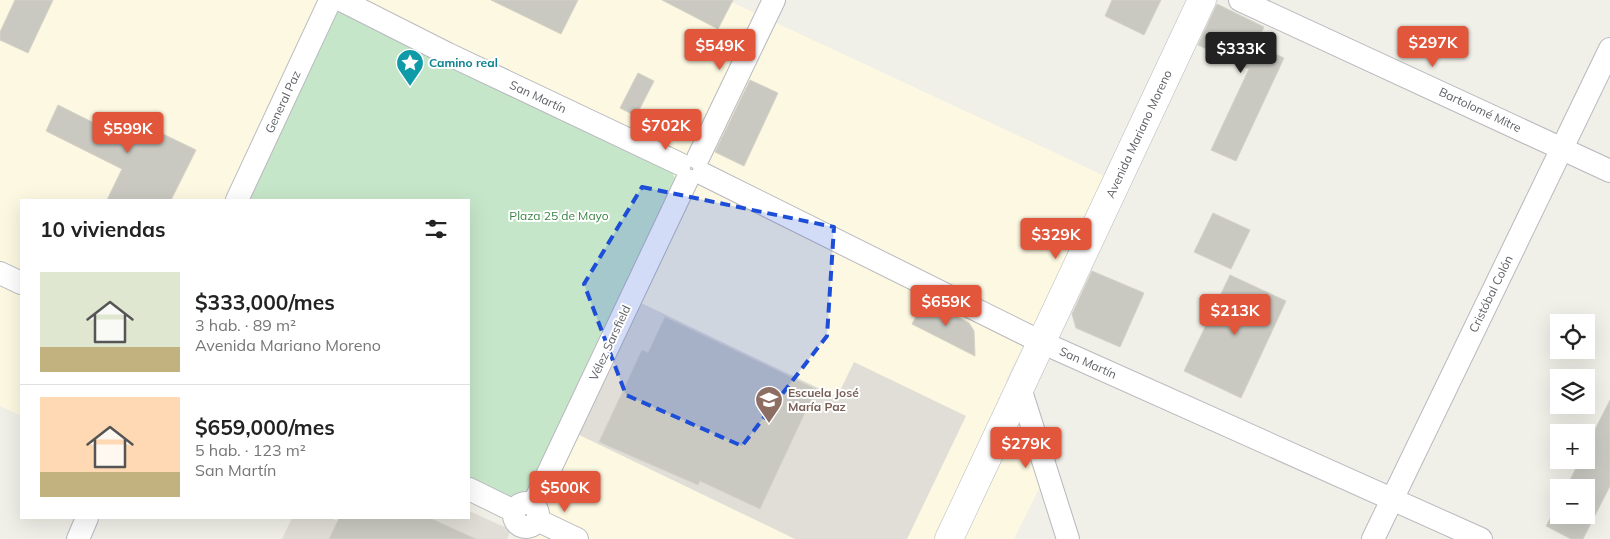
<!DOCTYPE html>
<html lang="es">
<head>
<meta charset="utf-8">
<style>
  body { margin:0; font-family:Mulish,sans-serif; background:#f6f6f6; color:#222; height:100vh; display:flex; flex-direction:column; font-size:19px; white-space:nowrap }
  * { box-sizing:border-box; margin:0 }
  p { font-size:16px; color:#767676 }
  .icon { flex:none; width:28px; height:28px; fill:none; stroke:currentColor; stroke-width:2; stroke-linecap:round; stroke-linejoin:round }
  .map { position:relative; flex:1; overflow:hidden }
  .details { position:absolute; left:20px; top:199px; width:450px; height:320px; display:flex; flex-direction:column; background:#fff; border-radius:0px; box-shadow:0 5px 20px #0002 }
  .details>* { flex:none }
  .buttons { position:absolute; left:1550px; top:314px; display:grid; gap:10px }
  .buttons a { display:grid; place-items:center; width:45px; height:45px; border-radius:0px; background:#fff; box-shadow:0 5px 20px #0002; font-size:25px }
  .price { position:absolute; translate:-50% -42px; padding:0 11px; border-radius:5px; background:#e2573c; color:#fff; font-size:16px; line-height:32px; filter:drop-shadow(0 1px 2px #0008) }
  .price::after { content:''; position:absolute; left:50%; top:30px; width:15px; height:11px; margin-left:-8px; background:inherit; clip-path:polygon(0 0,100% 0,50% 100%) }
  .price.on { background:#222; color:#fff }
  ul { padding:0; list-style:none }
  li { display:flex; align-items:center; gap:15px; height:125px; padding:0 20px }
  li+li { border-top:1px solid #e0e0e0 }
  li span { display:grid; place-items:center; flex:none; width:140px; height:100px; border-radius:0px; color:#555 }
  li>.icon { margin-inline-start:auto }
  span .icon { width:60px; height:60px; fill:#fffc; stroke-width:1 }
  li b { font-size:21px }
  h2 { display:flex; justify-content:space-between; align-items:center; height:60px; padding:0 20px; font-size:21px }
  .map>svg:first-child { display:block }
  .commercial { fill:#fdf8e1 }
  .education { fill:#e0ded6 }
  .green { fill:#c6e6c9 }
  .building { fill:#c9c9c2; stroke:#d5d2c6 }
  .lines { fill:none; stroke-linecap:round; stroke-linejoin:round }
  .street-casing { stroke:#b8b9be; stroke-width:24 }
  .secondary-casing { stroke:#b6b9be; stroke-width:29 }
  .street { stroke:#fff; stroke-width:22 }
  .secondary { stroke:#fff; stroke-width:28 }
  .marked { fill:#1d4ed8; fill-opacity:0.2; stroke:#1d4ed8; stroke-width:4; stroke-dasharray:10 6; stroke-linejoin:round }
  .labels { text-anchor:middle; stroke-width:4; stroke-linejoin:round; paint-order:stroke }
  .culture-label { font-size:12px; font-weight:bold; fill:#0d838f; stroke:#fff; text-anchor:start }
  .street-label { font-size:12px; fill:#5f6267; stroke:#fff }
  .park-label { font-size:12px; fill:#3a8443; stroke:#fff }
  .education-label { font-size:12px; font-weight:bold; fill:#785e54; stroke:#fff; text-anchor:start }
</style>
</head>
<body>
<div class="map">
<svg width="1610" height="539" viewBox="0 0 1610 539">
  <rect width="100%" height="100%" fill="#f0efe8"/>
  <path class="commercial" d="M0 0H727L1107 177 1006 380 1041 485 1014 539H525L529 531 469 503V200H21V416L0 406Z"/>
  <g class="education">
    <path d="M635 300 837 397 854 362 966 416 907 539H795L571 431Z"/>
    <path d="M469 511 511 530 507 539H460L463 533 430 518H469Z"/>
    <path d="M292 518H329L338 521 329 539H282Z"/>
  </g>
  <path class="green" d="M343 8 671 169 676 181 528 497 512 502 469 482V200H243L332 11Z"/>
  <g class="building">
    <path d="M15 0H53L28 53 0 40V32Z"/>
    <path d="M491 0H578L561 34Z"/>
    <path d="M662 0H733L718 29Z"/>
    <path d="M1112 0H1161L1144 35 1105 16Z"/>
    <path d="M1217 4 1264 27 1255 45 1284 58 1236 161 1211 150 1249 69 1198 45Z"/>
    <path d="M638 73 654 81 636 116 620 108Z"/>
    <path d="M750 80 778 93 744 166 715 152Z"/>
    <path d="M58 105 100 126 105 115 134 130 138 122 196 150 171 200H107L122 169 46 131Z"/>
    <path d="M1213 213 1250 230 1231 269 1194 252Z"/>
    <path d="M1092 271 1144 293 1120 347 1076 328 1072 314Z"/>
    <path d="M1230 275 1286 301 1241 398 1184 371Z"/>
    <path d="M925 300 969 323 974 331 975 356 912 324Z"/>
    <path d="M665 317 816 389 760 509 700 481 698 485 599 442 642 350 648 353Z"/>
    <path d="M1610 400V486L1583 539H1571L1546 526 1559 502V515H1586V488H1566L1580 460H1586V447Z"/>
    <path d="M339 518H430L476 539H329Z"/>
  </g>
  <g class="lines">
    <defs>
      <g id="street">
        <path d="M1240 0 1610 171"/>
        <path d="M343 1 448 54 680 164"/>
        <path d="M698 158 774 0"/>
        <path d="M703 174 1041 342 1481 539"/>
        <path d="M237 200 328 5"/>
        <path d="M0 273 21 283"/>
        <path d="M1020 388 1068 539"/>
        <path d="M469 489 514 511"/>
        <circle cx="526" cy="515" r="12"/>
        <path d="M533 505 687 180"/>
        <path d="M537 520 577 539"/>
        <path d="M78 539 87 518"/>
        <path d="M1373 539 1610 49"/>
      </g>
      <path id="secondary" d="M949 539 1202 0"/>
    </defs>
    <use href="#street" class="street-casing"/>
    <use href="#secondary" class="secondary-casing"/>
    <use href="#street" class="street"/>
    <use href="#secondary" class="secondary"/>
  </g>
  <path class="marked" d="M642 187 834 227 827 336 742 446 626 395 584 284Z"/>
  <defs>
    <symbol id="sight-pin" viewBox="-11 -11 22 30"><path d="M0 17L-7.5 6A9.5 9.5 0 1 1 7.5 6Z" fill="#0f9aa8" stroke="#fff"/><path d="M0-6L1.8-2.2L6-1.7L2.9 1.2L3.7 5.4L0 3.3L-3.7 5.4L-2.9 1.2L-6-1.7L-1.8-2.2Z" fill="#fff"/></symbol>
    <symbol id="school-pin" viewBox="-11 -11 22 30"><path d="M0 17L-7.5 6A9.5 9.5 0 1 1 7.5 6Z" fill="#8d6e63" stroke="#fff"/><path d="M0-5L7-2L0 1L-7-2ZM-4 1L0 2.5L4 1V4Q0 6-4 4Z" fill="#fff"/></symbol>
  </defs>
  <g fill-rule="evenodd">
    <use href="#sight-pin" x="394" y="47" width="32" height="43"/>
    <use href="#school-pin" x="753" y="384" width="32" height="43"/>
  </g>
  <g class="labels">
    <g class="culture-label">
      <text x="429" y="67">Camino real</text>
    </g>
    <g class="street-label">
      <text transform="translate(538 97) rotate(25)" y="4">San Martín</text>
      <text transform="translate(283 102) rotate(-65)" y="4">General Paz</text>
      <text transform="translate(1480 110) rotate(25)" y="4">Bartolomé Mitre</text>
      <text transform="translate(1139 134) rotate(-65)" y="4">Avenida Mariano Moreno</text>
      <text transform="translate(1491 294) rotate(-64)" y="4">Cristóbal Colón</text>
      <text transform="translate(610 343) rotate(-65)" y="4">Vélez Sarsfield</text>
      <text transform="translate(1088 363) rotate(24)" y="4">San Martín</text>
    </g>
    <g class="park-label">
      <text x="559" y="220">Plaza 25 de Mayo</text>
    </g>
    <g class="education-label">
      <text x="788" y="397">Escuela José<tspan x="788" dy="14">María Paz</tspan></text>
    </g>
  </g>
</svg>
<div class="buttons">
<a><svg class="icon" aria-label="locate" viewBox="0 0 24 24"><circle cx="12" cy="12" r="6"/><path d="M12 2v4M12 18v4M2 12h4M18 12h4"/></svg></a>
<a><svg class="icon" aria-label="layers" viewBox="0 0 24 24"><path d="M12 4l9 5-9 5-9-5zM3 14l9 5 9-5"/></svg></a>
<a>+</a>
<a>−</a>
</div>
<b class="price" style="left:1433px;top:68px">$297K</b>
<b class="price" style="left:720px;top:71px">$549K</b>
<b class="price on" style="left:1241px;top:74px">$333K</b>
<b class="price" style="left:666px;top:151px">$702K</b>
<b class="price" style="left:128px;top:154px">$599K</b>
<b class="price" style="left:1056px;top:260px">$329K</b>
<b class="price" style="left:946px;top:327px">$659K</b>
<b class="price" style="left:1235px;top:336px">$213K</b>
<b class="price" style="left:1026px;top:469px">$279K</b>
<b class="price" style="left:565px;top:513px">$500K</b>
<section class="details">
<h2>10 viviendas<svg class="icon" aria-label="filters" viewBox="0 0 24 24"><path d="M4 7h16M4 17h16"/><circle cx="9" cy="7" r="2"/><circle cx="15" cy="17" r="2"/></svg></h2>
<ul>
<li><span style="background:linear-gradient(#dfe7d0 75%,#c2b280 0)"><svg class="icon" aria-label="home" viewBox="0 0 24 24"><path d="M3 11l9-7 9 7M6 9v11h12V9"/></svg></span><div><b>$333,000/mes</b><p>3 hab. · 89 m²</p><p>Avenida Mariano Moreno</p></div></li>
<li><span style="background:linear-gradient(#ffd9b3 75%,#c2b280 0)"><svg class="icon" aria-label="home" viewBox="0 0 24 24"><path d="M3 11l9-7 9 7M6 9v11h12V9"/></svg></span><div><b>$659,000/mes</b><p>5 hab. · 123 m²</p><p>San Martín</p></div></li>
</ul>
</section>
</div>
</body>
</html>
